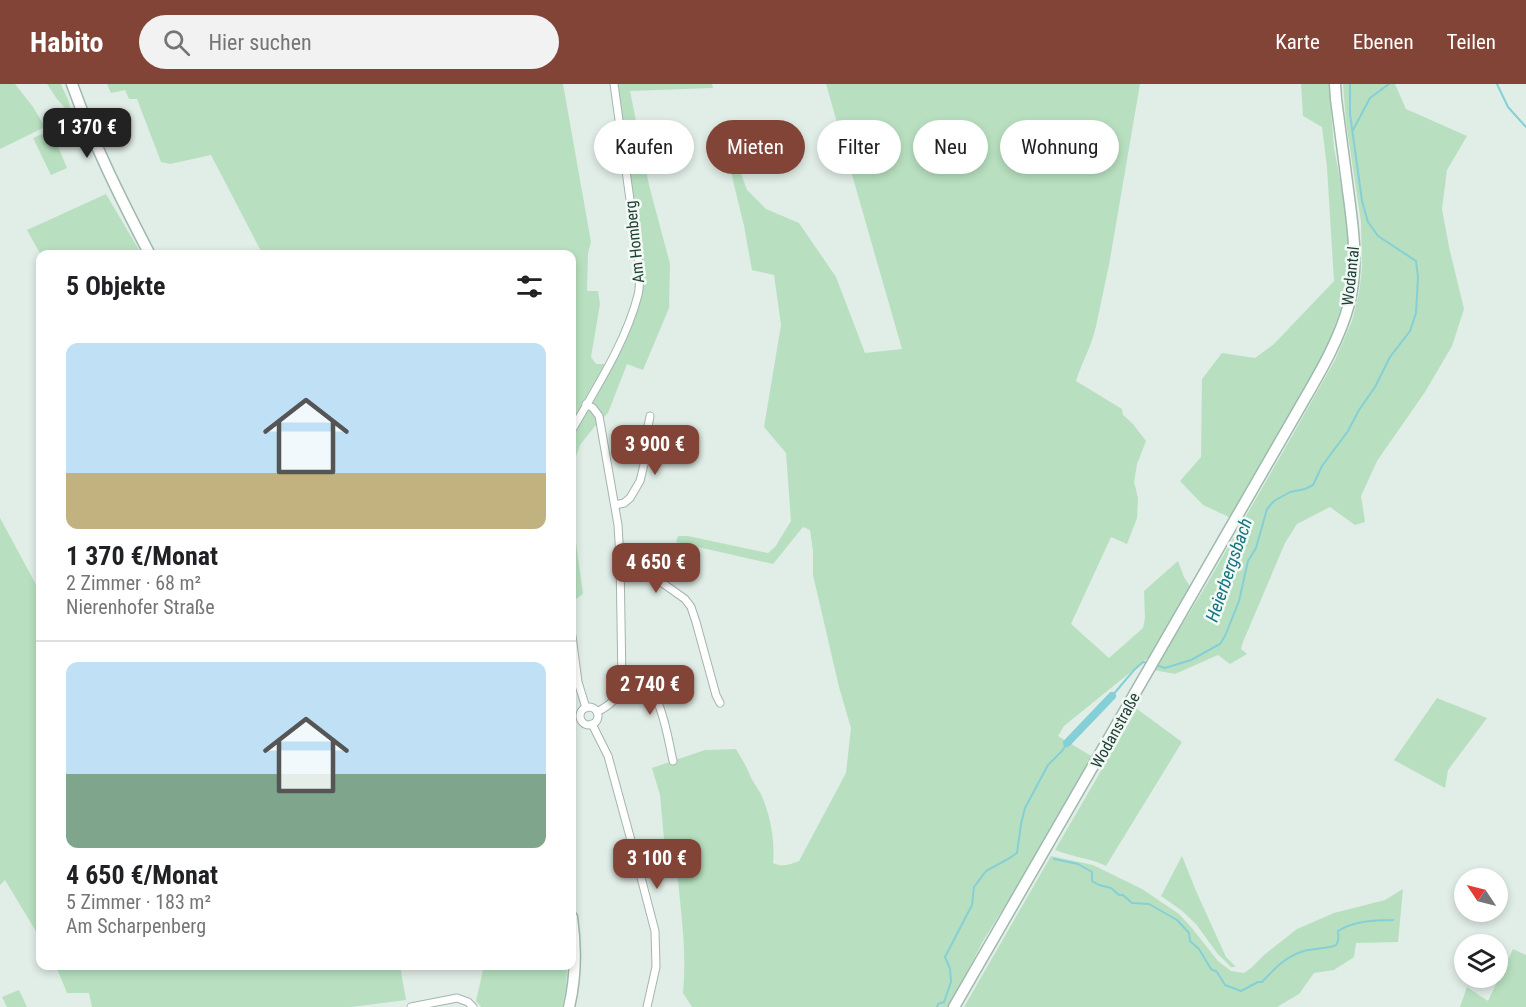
<!DOCTYPE html>
<html lang="de">
<head>
<meta charset="utf-8">
<style>
  body { margin:0; font-family:"Roboto Condensed",sans-serif; background:#f2f2f2; color:#202124; height:100vh; display:flex; flex-direction:column; font-size:22px; white-space:nowrap }
  * { box-sizing:border-box; margin:0 }
  p { font-size:20px; color:#757577 }
  .icon { flex:none; width:33px; height:33px; fill:none; stroke:currentColor; stroke-width:2; stroke-linecap:round; stroke-linejoin:round }
  .map { position:relative; flex:1; overflow:hidden }
  .details { position:absolute; left:36px; top:166px; width:540px; height:720px; display:flex; flex-direction:column; background:#fff; border-radius:12px; box-shadow:0 3px 9px #0003 }
  .details>* { flex:none }
  .hud { position:absolute; left:594px; top:36px; width:570px; height:54px; display:flex; gap:12px }
  .needle { width:39px; rotate:305deg }
  .controls { position:absolute; left:1454px; top:784px; display:grid; gap:12px }
  .controls a { display:grid; place-items:center; width:54px; height:54px; border-radius:50%; background:#fff; box-shadow:0 3px 9px #0003; font-size:30px }
  .price { position:absolute; translate:-50% -51px; padding:0 14px; border-radius:12px; background:#834438; color:#fff; font-size:20px; line-height:39px; filter:drop-shadow(0 2px 3px #0008) }
  .price::after { content:''; position:absolute; left:50%; top:36px; width:18px; height:14px; margin-left:-9px; background:inherit; clip-path:polygon(0 0,100% 0,50% 100%) }
  .price.on { background:#222; color:#fff }
  ul { padding:0; list-style:none }
  li { display:grid; align-content:center; gap:12px; height:318px; padding:0 30px }
  li+li { border-top:2px solid #e0e0e0 }
  li span { display:grid; place-items:center; height:186px; border-radius:12px; color:#555 }
  li>.icon { margin-inline-start:auto }
  span .icon { width:108px; height:108px; fill:#fffc; stroke-width:1 }
  li b { font-size:26px }
  h2 { display:flex; justify-content:space-between; align-items:center; height:72px; padding:0 30px; font-size:26px }
  .chip { padding:0 21px; border-radius:27px; background:#fff; box-shadow:0 3px 9px #0003; font-size:21px; line-height:54px }
  .chip.on { background:#834438; color:#fff }
  header { display:flex; align-items:center; gap:36px; box-sizing:border-box; height:84px; padding:0 30px; background:#834438; color:#fff }
  header strong { font-size:28px }
  nav { display:flex; gap:33px; margin-inline-start:auto; font-size:21px }
  .search { width:420px; height:54px; background:#f2f2f2; display:flex; align-items:center; gap:15px; box-sizing:border-box; padding:0 21px; border-radius:33px; color:#757577; font-size:22px }
  .map>svg:first-child { display:block }
  .green { fill:#b8e0c0 }
  .lines { fill:none; stroke-linecap:round; stroke-linejoin:round }
  .stream { stroke:#85cfd6; stroke-width:2 }
  .canal { stroke:#85cfd6; stroke-width:8 }
  .street-casing { stroke:#a3b5ae; stroke-width:9 }
  .secondary-casing { stroke:#9fb9ae; stroke-width:13 }
  .street { stroke:#fff; stroke-width:7 }
  .secondary { stroke:#fff; stroke-width:10 }
  .labels { text-anchor:middle; stroke-width:5; stroke-linejoin:round; paint-order:stroke }
  .street-label { font-size:16px; fill:#203f35; stroke:#f2f9f5 }
  .water-label { font-size:18px; font-style:italic; fill:#157580; stroke:#f2f9f5 }
</style>
</head>
<body>
<header>
<strong>Habito</strong>
<div class="search"><svg class="icon" aria-label="search" viewBox="0 0 24 24"><circle cx="10" cy="10" r="6"/><path d="M15 15l6 6"/></svg>Hier suchen</div>
<nav><a>Karte</a><a>Ebenen</a><a>Teilen</a></nav>
</header>
<div class="map">
<svg width="1526" height="923" viewBox="0 0 1526 923">
  <rect width="100%" height="100%" fill="#e1ede7"/>
  <g class="green">
    <path d="M0 0H15L33 23 45 43 0 65Z"/>
    <path d="M47 0H61C64 9 73 20 69 29L57 15Z"/>
    <path d="M107 0H563L591 158 588 169 587 207H598L600 220 591 273 596 280H606L615 274 641 211 616 0H712L713 4 630 7 649 101 670 180 669 224 643 286 627 280 608 329 596 341 580 361 572 384V171H263L211 71 170 80 161 78 137 15H129L125 6 111 9Z"/>
    <path d="M826 0H1140L1109 181 1096 242C1092 261 1082 278 1076 297L1122 325 1123 331 1133 340 1146 357 1137 380 1134 398 1138 414 1137 434 1127 460 1111 453 1071 540 1109 574 1143 544 1145 534 1144 507 1178 477 1184 493 1191 504 1148 574 1064 642 1058 652 1093 673 1027 786 983 857 949 923H692L683 909C687 869 681 828 677 787L667 789 660 711 652 684 705 666 736 665C742 675 747 683 751 694 755 701 760 707 763 715 771 735 775 758 773 779 783 784 790 780 799 777L846 689 851 644 839 603 813 491V467L810 446 803 443 773 480 676 458 678 452H688L768 469 775 463 791 437 786 369 764 343 781 241 774 191 752 186 744 142 721 47 724 42 747 106 766 125 799 139 836 193 865 269 902 265Z"/>
    <path d="M1301 0H1329L1334 64 1349 144V187L1343 219 1327 263 1282 347 1231 434 1203 421 1180 397 1201 373 1202 295 1222 269 1255 274 1274 260 1334 197 1327 83 1322 43 1303 32Z"/>
    <path d="M1343 0H1395L1406 25 1467 52 1447 86 1442 125 1449 163 1464 225 1452 262 1425 308 1377 377 1361 412 1365 438 1355 441 1330 423 1297 440 1285 459 1243 558 1241 565 1247 570 1230 580 1218 571 1175 590 1154 586 1204 505 1292 352 1335 276 1352 237 1359 209 1362 184 1361 138 1346 38Z"/>
    <path d="M51 46 67 84 51 91 33 54Z"/>
    <path d="M106 110 142 171H41L27 146Z"/>
    <path d="M572 429 583 510 573 517 572 512Z"/>
    <path d="M0 434 40 508V854L5 796 0 801Z"/>
    <path d="M1437 614 1487 634 1448 686 1445 704 1394 676Z"/>
    <path d="M1137 625 1182 658 1106 782C1090 774 1072 773 1055 766Z"/>
    <path d="M1051 772 1093 781 1142 805 1179 830 1191 843 1218 877 1231 887 1244 889 1251 884 1264 871 1297 845 1334 829 1385 816 1403 805 1398 858 1356 859 1354 873 1334 886 1314 889 1299 910 1277 923H964Z"/>
    <path d="M1182 772 1196 807 1226 873 1236 883H1231L1217 869 1196 840 1181 826 1161 812Z"/>
    <path d="M1513 865 1526 871V923H1460L1467 903 1488 917Z"/>
    <path d="M56 882H400L406 916 351 923H92L89 909H67Z"/>
    <path d="M484 882H567L566 904 562 923H481L476 917Z"/>
    <path d="M19 906 27 923H7L2 913Z"/>
  </g>
  <g class="lines">
    <g class="stream">
      <path d="M1497 0 1508 23 1526 43"/>
      <path d="M1353 46 1370 14 1389 0"/>
      <path d="M1156 581 1165 584 1191 576 1220 560 1225 552 1239 517 1248 477 1256 464 1267 425 1274 417 1290 408 1305 405 1313 401 1322 382 1348 347 1359 326 1375 303 1390 273 1410 247 1416 229 1418 193 1416 177 1378 152 1368 138 1362 117 1350 30V0"/>
      <path d="M1112 612 1134 586 1143 578 1148 579"/>
      <path d="M1054 775 1078 780 1092 788V797L1099 801 1111 804 1119 811H1123L1132 819 1149 820 1177 836 1189 849 1190 857 1199 865 1211 885 1217 888 1225 901 1241 907 1258 898H1262C1274 885 1286 872 1304 867 1310 865 1333 864 1336 861 1340 856 1338 852 1338 847 1354 836 1375 837 1393 836"/>
      <path d="M937 923 938 920 944 918 951 898 950 885 945 873 972 821 974 803 986 787 1008 775 1017 769 1021 740 1025 724 1048 681 1062 667 1067 659"/>
    </g>
    <path class="canal" d="M1067 659 1112 612"/>
    <defs>
      <g id="street">
        <path d="M586 320 593 324 599 332 618 441 620 474 622 600C618 615 610 621 597 628"/>
        <path d="M572 346C596 304 626 258 638 211 640 204 639 196 640 188L614 0"/>
        <path d="M615 421 624 419 630 414 640 397 647 368 645 359 650 332"/>
        <path d="M620 474 631 477 644 486 685 515 691 523 696 538 716 611 720 619"/>
        <path d="M572 552 578 598 586 624"/>
        <path d="M622 585C660 591 666 646 673 677"/>
        <circle cx="589" cy="632" r="9"/>
        <path d="M592 640 608 672 638 782 655 847 656 883 647 923"/>
        <path d="M411 923 457 914 468 918 473 923"/>
      </g>
      <g id="secondary">
        <path d="M72 0C93 59 121 115 150 171"/>
        <path d="M569 923C576 894 576 862 572 833"/>
        <path d="M954 923 1300 323C1319 290 1339 257 1349 220 1359 182 1353 144 1348 106 1344 76 1340 46 1336 15L1335 0"/>
      </g>
    </defs>
    <use href="#street" class="street-casing"/>
    <use href="#secondary" class="secondary-casing"/>
    <use href="#street" class="street"/>
    <use href="#secondary" class="secondary"/>
  </g>
  <g class="labels">
    <g class="street-label">
      <text transform="translate(634 158) rotate(-96)" y="6">Am Homberg</text>
      <text transform="translate(1350 192) rotate(-84)" y="6">Wodantal</text>
      <text transform="translate(1115 646) rotate(-61)" y="6">Wodanstraße</text>
    </g>
    <g class="water-label">
      <text transform="translate(1229 486) rotate(-71)" y="6">Heierbergsbach</text>
    </g>
  </g>
</svg>
<div class="controls">
<a><svg class="needle" viewBox="-14 -14 28 28"><path d="M0-13l5 13h-10z" fill="#e53935"/><path d="M0 13l5-13h-10z" fill="#757577"/></svg></a>
<a><svg class="icon" aria-label="layers" viewBox="0 0 24 24"><path d="M12 4l9 5-9 5-9-5zM3 14l9 5 9-5"/></svg></a>
</div>
<b class="price on" style="left:87px;top:75px">1 370 €</b>
<b class="price" style="left:655px;top:392px">3 900 €</b>
<b class="price" style="left:656px;top:510px">4 650 €</b>
<b class="price" style="left:650px;top:632px">2 740 €</b>
<b class="price" style="left:657px;top:806px">3 100 €</b>
<div class="hud">
<a class="chip">Kaufen</a>
<a class="chip on">Mieten</a>
<a class="chip">Filter</a>
<a class="chip">Neu</a>
<a class="chip">Wohnung</a>
</div>
<section class="details">
<h2>5 Objekte<svg class="icon" aria-label="filters" viewBox="0 0 24 24"><path d="M4 7h16M4 17h16"/><circle cx="9" cy="7" r="2"/><circle cx="15" cy="17" r="2"/></svg></h2>
<ul>
<li><span style="background:linear-gradient(#bfe0f5 70%,#c2b280 0)"><svg class="icon" aria-label="home" viewBox="0 0 24 24"><path d="M3 11l9-7 9 7M6 9v11h12V9"/></svg></span><div><b>1 370 €/Monat</b><p>2 Zimmer · 68 m²</p><p>Nierenhofer Straße</p></div></li>
<li><span style="background:linear-gradient(#bfe0f5 60%,#7fa58c 0)"><svg class="icon" aria-label="home" viewBox="0 0 24 24"><path d="M3 11l9-7 9 7M6 9v11h12V9"/></svg></span><div><b>4 650 €/Monat</b><p>5 Zimmer · 183 m²</p><p>Am Scharpenberg</p></div></li>
</ul>
</section>
</div>
</body>
</html>
